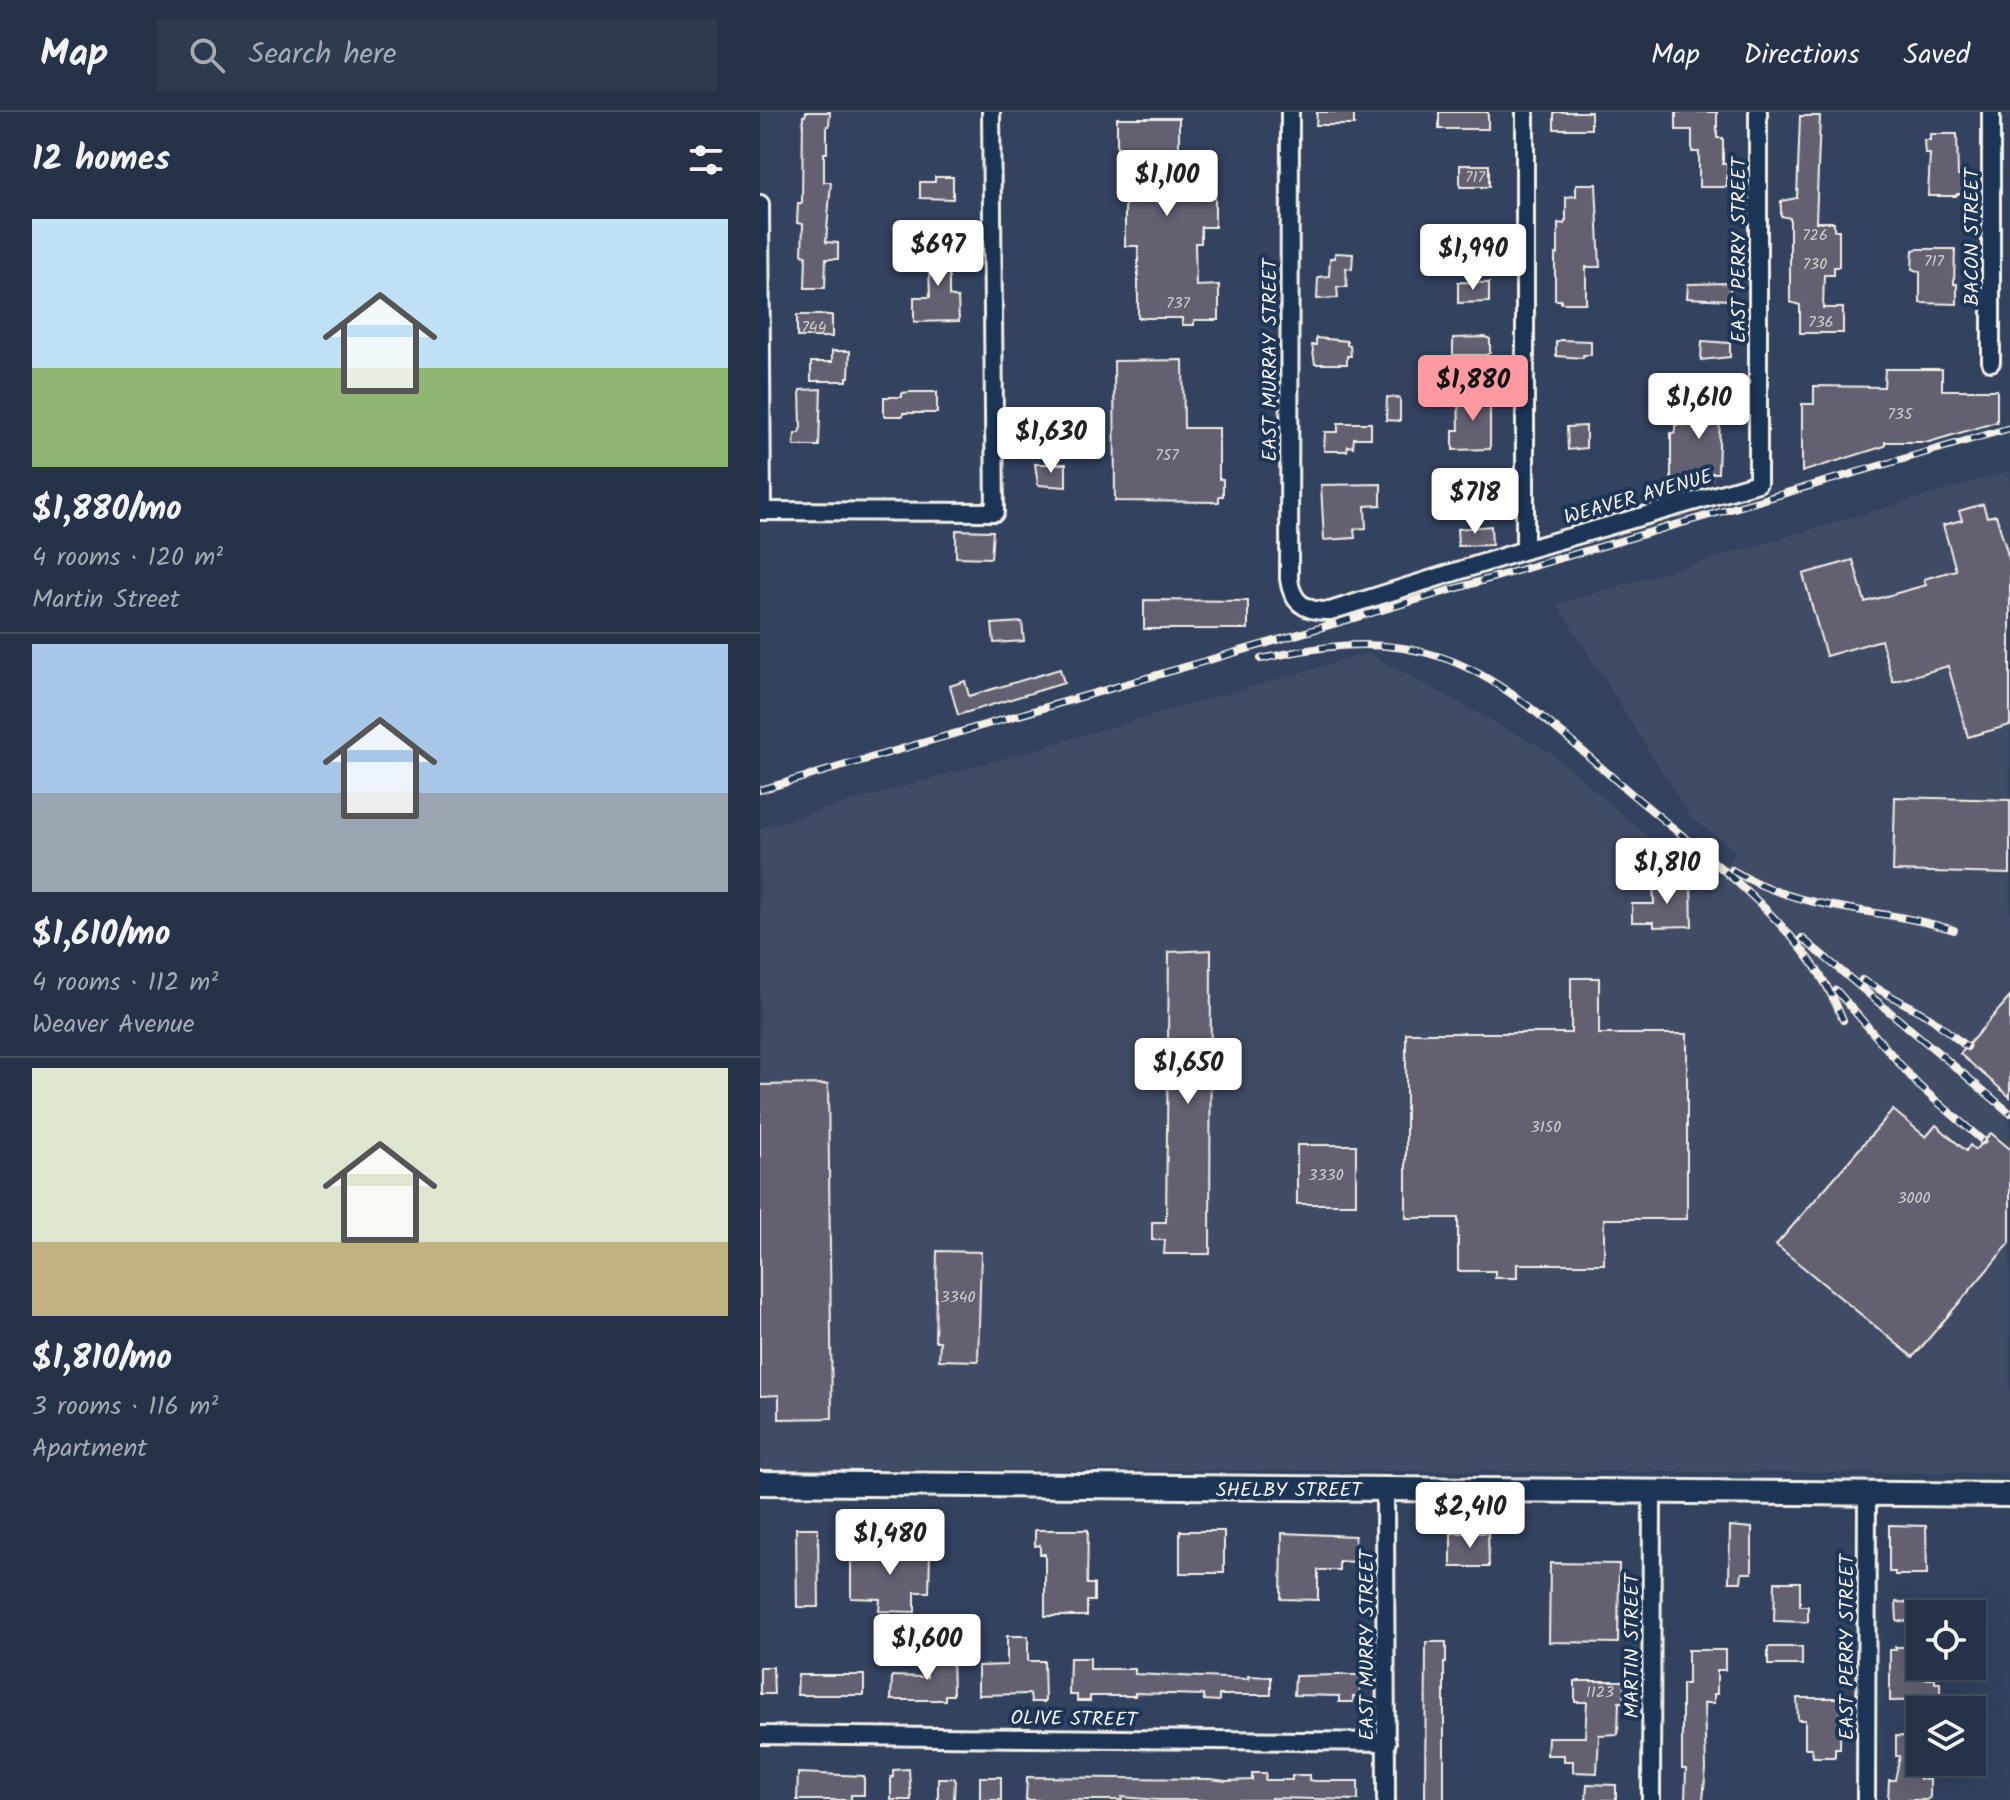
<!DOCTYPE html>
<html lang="en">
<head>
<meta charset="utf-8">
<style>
  body { margin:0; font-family:Kalam,sans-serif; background:#2e3a4e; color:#f1f3f6; height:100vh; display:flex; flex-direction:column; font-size:30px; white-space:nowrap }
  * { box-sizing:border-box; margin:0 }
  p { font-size:26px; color:#a4aab4 }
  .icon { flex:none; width:44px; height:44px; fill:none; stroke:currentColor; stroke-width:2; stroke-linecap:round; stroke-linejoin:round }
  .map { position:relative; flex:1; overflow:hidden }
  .drawer { display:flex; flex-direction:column; background:#263247; width:760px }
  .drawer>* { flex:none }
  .fabs { position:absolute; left:1146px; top:1488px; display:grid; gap:16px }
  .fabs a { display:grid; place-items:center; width:80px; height:80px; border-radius:0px; background:#263247; box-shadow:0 8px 32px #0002,0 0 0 2px #424d60; font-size:40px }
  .price { position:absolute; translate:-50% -68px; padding:0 18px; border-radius:8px; background:#fff; color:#222; font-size:26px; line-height:52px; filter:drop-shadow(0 2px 4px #0008) }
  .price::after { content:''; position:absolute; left:50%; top:48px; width:24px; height:18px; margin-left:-12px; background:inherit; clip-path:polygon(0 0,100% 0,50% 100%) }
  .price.on { background:#ff9aa2; color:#111 }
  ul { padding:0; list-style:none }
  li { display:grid; align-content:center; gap:16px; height:424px; padding:0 32px }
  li+li { border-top:2px solid #424d60 }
  li span { display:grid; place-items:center; height:248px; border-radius:0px; color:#555 }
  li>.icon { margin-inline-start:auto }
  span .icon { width:144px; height:144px; fill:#fffc; stroke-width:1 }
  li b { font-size:34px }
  h2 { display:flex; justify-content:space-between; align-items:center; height:96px; padding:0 32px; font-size:34px }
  header { display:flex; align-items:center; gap:48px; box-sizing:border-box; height:112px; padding:0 40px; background:#263247; border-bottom:2px solid #424d60 }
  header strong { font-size:38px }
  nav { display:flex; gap:44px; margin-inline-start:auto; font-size:28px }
  .search { width:560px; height:72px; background:#2e3a4e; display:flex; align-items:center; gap:20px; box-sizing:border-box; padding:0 28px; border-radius:0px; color:#a4aab4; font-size:30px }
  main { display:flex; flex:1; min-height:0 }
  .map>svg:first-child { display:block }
  .built { fill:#414b65 }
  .building { fill:#646072; stroke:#f4f1e8; stroke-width:2 }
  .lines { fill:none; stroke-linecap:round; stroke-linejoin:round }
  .minor-casing { stroke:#f4f1e8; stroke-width:22 }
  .secondary-casing { stroke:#f4f1e8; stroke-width:28 }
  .minor { stroke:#1d3557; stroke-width:16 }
  .secondary { stroke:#1d3557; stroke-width:22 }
  .rail-casing { stroke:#f4f1e8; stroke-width:8 }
  .rail { stroke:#1d3557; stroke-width:5; stroke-dasharray:15; stroke-linecap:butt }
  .labels { text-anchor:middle; stroke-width:8; stroke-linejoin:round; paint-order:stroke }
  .number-label { font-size:16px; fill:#d0cdca }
  .street-label { font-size:20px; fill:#f4f1e8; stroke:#1d3557 }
</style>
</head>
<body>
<header>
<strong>Map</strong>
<div class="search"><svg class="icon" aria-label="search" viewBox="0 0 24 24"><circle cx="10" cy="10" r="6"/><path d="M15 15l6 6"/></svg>Search here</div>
<nav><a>Map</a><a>Directions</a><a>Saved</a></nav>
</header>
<main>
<section class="drawer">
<h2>12 homes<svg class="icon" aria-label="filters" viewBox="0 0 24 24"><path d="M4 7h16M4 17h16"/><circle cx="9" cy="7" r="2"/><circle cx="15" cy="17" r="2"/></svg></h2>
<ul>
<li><span style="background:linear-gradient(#bfe0f5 60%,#8fb573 0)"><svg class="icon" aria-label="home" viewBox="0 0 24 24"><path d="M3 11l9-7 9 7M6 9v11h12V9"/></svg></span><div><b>$1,880/mo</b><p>4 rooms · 120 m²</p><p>Martin Street</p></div></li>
<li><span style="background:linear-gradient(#a9c7e8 60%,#9aa5b1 0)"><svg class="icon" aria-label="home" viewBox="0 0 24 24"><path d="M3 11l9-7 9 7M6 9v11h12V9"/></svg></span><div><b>$1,610/mo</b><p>4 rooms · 112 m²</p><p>Weaver Avenue</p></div></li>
<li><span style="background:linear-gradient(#dfe7d0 70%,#c2b280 0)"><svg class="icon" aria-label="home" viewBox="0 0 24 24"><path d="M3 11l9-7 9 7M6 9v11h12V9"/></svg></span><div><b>$1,810/mo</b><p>3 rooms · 116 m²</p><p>Apartment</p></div></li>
</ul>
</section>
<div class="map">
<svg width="1250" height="1688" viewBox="0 0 1250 1688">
  <rect width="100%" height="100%" fill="#32425f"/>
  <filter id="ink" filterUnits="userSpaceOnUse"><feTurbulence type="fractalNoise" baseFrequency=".0125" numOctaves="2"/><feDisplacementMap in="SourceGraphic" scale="16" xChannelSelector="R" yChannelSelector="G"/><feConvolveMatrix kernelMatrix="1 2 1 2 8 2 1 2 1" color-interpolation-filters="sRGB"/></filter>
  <g filter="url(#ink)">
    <path class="built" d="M1250 359V1361L0 1357V716L608 541 792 641 951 779 976 739 930 705 797 492Z"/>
    <g class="building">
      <path d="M46 0H70L69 14H67V41H64V70H71L66 130 78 131V147H66L65 176H45L46 143 42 142 43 112 37 111 38 91H42L43 4H45Z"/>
      <path d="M557 0H594V13H556Z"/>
      <rect x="679" y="0" width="49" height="17"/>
      <rect x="794" y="0" width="37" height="17"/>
      <path d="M916 0H957V26H963V52H967V75H939V40H932V18H916Z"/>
      <path d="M1040 4H1060L1056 110H1074V118H1079V155H1074V163H1064L1063 196H1083V221H1040V193L1030 190V106L1021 104V89L1037 86Z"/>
      <path d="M357 6H419V42H455V115H441V131H435L436 174 459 173V208H434V213H422V206H378V134H365V54H357Z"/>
      <path d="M1170 22H1197L1198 64H1203V82H1197L1196 84H1168L1170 42H1165L1164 28H1170Z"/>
      <rect x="700" y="53" width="29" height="22"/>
      <path d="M175 65H193V87L160 86V70H175Z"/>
      <path d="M816 72H836L840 155H826V191H801V188H795V142H798V111L804 112 806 108V85L816 84Z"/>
      <path d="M701 114 732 116 731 129 701 130Z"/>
      <path d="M168 129H189V137H193V155H189V184L198 186 199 209 154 210V185H170Z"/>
      <path d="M1157 137H1195L1194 172H1197V192L1160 191V160L1152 157 1153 138Z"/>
      <path d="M575 141 593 142 592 157 586 156 587 175H577L578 186 557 187 558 165 569 164 570 146H575Z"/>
      <path d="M698 170 729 171V190L698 191Z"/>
      <path d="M970 171V188L927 186 928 172Z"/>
      <rect x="37" y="203" width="35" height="22"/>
      <path d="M725 225 730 227V241L726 243H693V226Z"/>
      <path d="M556 226 587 229V233L590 234 591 244H587V252H555L552 233H556Z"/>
      <path d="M800 228 831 229V243H823V246L796 244V230Z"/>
      <path d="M942 229 970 231V245L941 248Z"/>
      <path d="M72 239H90L89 265H87V269H51V250H72Z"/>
      <path d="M423 248 424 316H459V367H463V384H459V390L355 389 354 249Z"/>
      <path d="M1125 257H1182V278H1237V310L1169 330H1125V334L1042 360V292H1054V274L1124 275Z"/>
      <path d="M61 277 59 334H34L35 321H39L41 315 40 278Z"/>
      <path d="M151 280H177V301H143V304H124V285H142V281Z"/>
      <path d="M717 282 716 285H730V337L693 338V318H699L698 283Z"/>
      <path d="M945 284H964V291L971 292V304L960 306 958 361H951L952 367H911V321H915V313H935L936 285Z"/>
      <path d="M627 285 640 286V309L626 308Z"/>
      <path d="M578 311H611V326H594L593 335 588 334 587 339H564L565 320H578Z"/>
      <path d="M826 314V336L808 338 807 315Z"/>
      <path d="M275 352H306V375L278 373Z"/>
      <path d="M711 370H735V394H696V377L711 378Z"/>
      <path d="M621 372V393L605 394 606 416 594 417 595 426 564 428 561 373Z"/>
      <path d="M1223 392 1227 405 1236 403 1250 450V613L1208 625 1188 554 1133 570 1121 528 1066 544 1043 462 1093 448 1105 490 1166 473 1164 467 1196 458 1183 413 1202 408 1199 399Z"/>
      <path d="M731 414 732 433 698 434 697 417Z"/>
      <path d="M196 418 233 419 231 446 196 445Z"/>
      <path d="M384 488 488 489V517H384Z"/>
      <path d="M262 510 264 529 234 531 232 512Z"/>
      <path d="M300 557 304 571 198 603 190 574 205 569 209 584Z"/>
      <path d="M1135 685 1250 688V762L1133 759Z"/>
      <path d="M893 770H931L932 814 894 815V810H872V792H894Z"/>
      <path d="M451 838 450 1142H404L405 1128H392V1110H406L409 840Z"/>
      <path d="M811 866H839V922H927V1107H844V1152H757V1166H735V1159H698V1106H646V921H811Z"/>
      <path d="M1250 885V985L1200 942Z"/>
      <path d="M68 972 72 1306 19 1307V1283L0 1284V973Z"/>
      <path d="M1133 998 1166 1025 1176 1013 1206 1039 1210 1033 1215 1038 1231 1021 1250 1037V1131L1153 1245 1016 1133Z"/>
      <rect x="537" y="1033" width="59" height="59"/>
      <path d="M177 1139 221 1140 218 1249 179 1248 180 1229H175Z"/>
      <path d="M1129 1413 1166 1414 1167 1463H1135V1460H1129Z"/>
      <path d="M970 1414 992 1416V1461H982L981 1470H969Z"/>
      <path d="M36 1416H58L59 1495H37Z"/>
      <path d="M275 1418H328L327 1472H334V1489H327V1504H285V1442H280V1433L275 1434Z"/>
      <rect x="420" y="1419" width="44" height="42"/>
      <path d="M522 1421 595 1424 594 1450 579 1449V1458H558V1488L521 1487Z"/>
      <path d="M691 1421H728L729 1455H691Z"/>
      <path d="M91 1436 170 1441 169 1480H155V1500L119 1499 120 1487 91 1486Z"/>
      <path d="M790 1451 859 1452 858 1531 789 1530Z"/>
      <path d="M1015 1470H1040V1494H1048V1510L1014 1509Z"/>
      <path d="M1136 1490 1160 1491V1510L1137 1509Z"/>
      <path d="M247 1524H268V1549H284L285 1590H271L270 1582 218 1583V1554L247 1553Z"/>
      <path d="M666 1530H686V1551H684V1688H665Z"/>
      <rect x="1008" y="1535" width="34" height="18"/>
      <path d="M1135 1535H1159L1160 1554H1164V1567H1175V1571H1180V1588L1130 1589V1538H1136Z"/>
      <path d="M928 1538H965V1558H957V1582H954V1591H944L946 1657 943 1688H925L926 1657H922V1572H928Z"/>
      <path d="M175 1542H192L193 1583H185V1588H131L132 1564 167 1565V1543Z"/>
      <path d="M310 1546H330V1557H375V1562L488 1567V1564L511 1565V1583H459V1589L444 1588 443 1583 375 1581V1584H330V1589H317V1583H309Z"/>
      <path d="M0 1555H13L14 1582H0Z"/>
      <path d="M38 1563H104V1583H37Z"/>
      <path d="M579 1563H600V1584H593V1590H579V1584L534 1583 535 1564Z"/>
      <path d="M815 1569H865L864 1590H859L858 1622 839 1623 837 1661 813 1660V1649H804V1643H787L788 1625H825L827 1590H815Z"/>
      <path d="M1037 1586H1081L1080 1636H1075V1645H1053L1052 1636H1045V1608H1038Z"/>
      <path d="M1136 1624 1160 1625V1667L1170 1668V1685L1167 1688H1128L1129 1668H1135L1140 1644H1136Z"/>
      <path d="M149 1657 151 1688H131V1665H133V1658Z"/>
      <path d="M38 1661 104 1664V1683H91V1688H37Z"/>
      <path d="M492 1661H506L505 1668H532V1663H549V1668L555 1669H598V1688L511 1686V1688H398L362 1685V1688H266L267 1665 450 1667 466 1669 492 1668Z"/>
      <rect x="220" y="1665" width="21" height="23"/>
      <path d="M178 1666H195L194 1688H178Z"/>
      <path d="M827 1672 856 1673V1688H826Z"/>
    </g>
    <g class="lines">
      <defs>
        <g id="minor">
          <path d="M530 0 529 467C532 491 546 500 570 499L765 438 998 371V0"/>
          <path d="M765 0V438"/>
          <path d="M1231 0V250"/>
          <path d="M0 92 2 399"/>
          <path d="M0 399 235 400 231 0"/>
          <path d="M625 1378 626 1688"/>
          <path d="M0 1623 627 1630"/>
          <path d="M891 1688 892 1380"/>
          <path d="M1106 1688 1107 1382"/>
        </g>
        <path id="secondary" d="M0 1371 1250 1383"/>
      </defs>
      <use href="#minor" class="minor-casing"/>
      <use href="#secondary" class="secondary-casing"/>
      <use href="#minor" class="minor"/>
      <use href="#secondary" class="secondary"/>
      <defs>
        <g id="rail">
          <path d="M501 547C563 533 620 525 681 545 751 568 817 636 873 683 934 734 1003 785 1051 849 1064 867 1074 887 1083 908"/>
          <path d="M0 678 1250 316"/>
          <path d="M972 758C1045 802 1117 794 1194 818"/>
          <path d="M1042 826 1250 1001"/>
          <path d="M1102 868 1171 906 1207 935"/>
          <path d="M1076 878 1158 973 1223 1029"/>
        </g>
      </defs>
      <use href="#rail" class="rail-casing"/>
      <use href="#rail" class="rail"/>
    </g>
  </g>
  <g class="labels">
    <g class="number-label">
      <text x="715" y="70">717</text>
      <text x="1055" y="128">726</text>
      <text x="1174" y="154">717</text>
      <text x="1055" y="157">730</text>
      <text x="418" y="196">737</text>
      <text x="1061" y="215">736</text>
      <text x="54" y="220">744</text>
      <text x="1140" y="307">735</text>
      <text x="407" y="348">757</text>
      <text x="786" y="1020">3150</text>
      <text x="566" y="1068">3330</text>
      <text x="1154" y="1091">3000</text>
      <text x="198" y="1190">3340</text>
      <text x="840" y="1585">1123</text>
    </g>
    <g class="street-label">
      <text transform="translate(1211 125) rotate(-90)" y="7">BACON STREET</text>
      <text transform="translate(978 138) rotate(-90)" y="7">EAST PERRY STREET</text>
      <text transform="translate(509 248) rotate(-90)" y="7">EAST MURRAY STREET</text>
      <text transform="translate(878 384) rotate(-16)" y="7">WEAVER AVENUE</text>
      <text x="529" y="1384">SHELBY STREET</text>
      <text transform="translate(606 1533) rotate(-90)" y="7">EAST MURRY STREET</text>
      <text transform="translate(871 1534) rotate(-90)" y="7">MARTIN STREET</text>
      <text transform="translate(1086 1535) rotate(-90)" y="7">EAST PERRY STREET</text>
      <text transform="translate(314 1606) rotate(1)" y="7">OLIVE STREET</text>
    </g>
  </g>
</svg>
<div class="fabs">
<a><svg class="icon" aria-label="locate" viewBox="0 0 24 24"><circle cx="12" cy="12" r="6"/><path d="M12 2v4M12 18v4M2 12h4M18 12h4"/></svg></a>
<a><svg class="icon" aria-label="layers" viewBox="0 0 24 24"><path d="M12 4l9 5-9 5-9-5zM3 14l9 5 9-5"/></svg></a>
</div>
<b class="price" style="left:407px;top:106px">$1,100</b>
<b class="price" style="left:178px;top:176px">$697</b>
<b class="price" style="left:713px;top:180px">$1,990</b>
<b class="price on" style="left:713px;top:311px">$1,880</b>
<b class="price" style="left:939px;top:329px">$1,610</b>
<b class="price" style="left:291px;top:363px">$1,630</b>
<b class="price" style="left:715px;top:424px">$718</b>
<b class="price" style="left:907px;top:794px">$1,810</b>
<b class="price" style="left:428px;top:994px">$1,650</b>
<b class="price" style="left:710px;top:1438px">$2,410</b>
<b class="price" style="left:130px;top:1465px">$1,480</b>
<b class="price" style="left:167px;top:1570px">$1,600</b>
</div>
</main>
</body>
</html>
